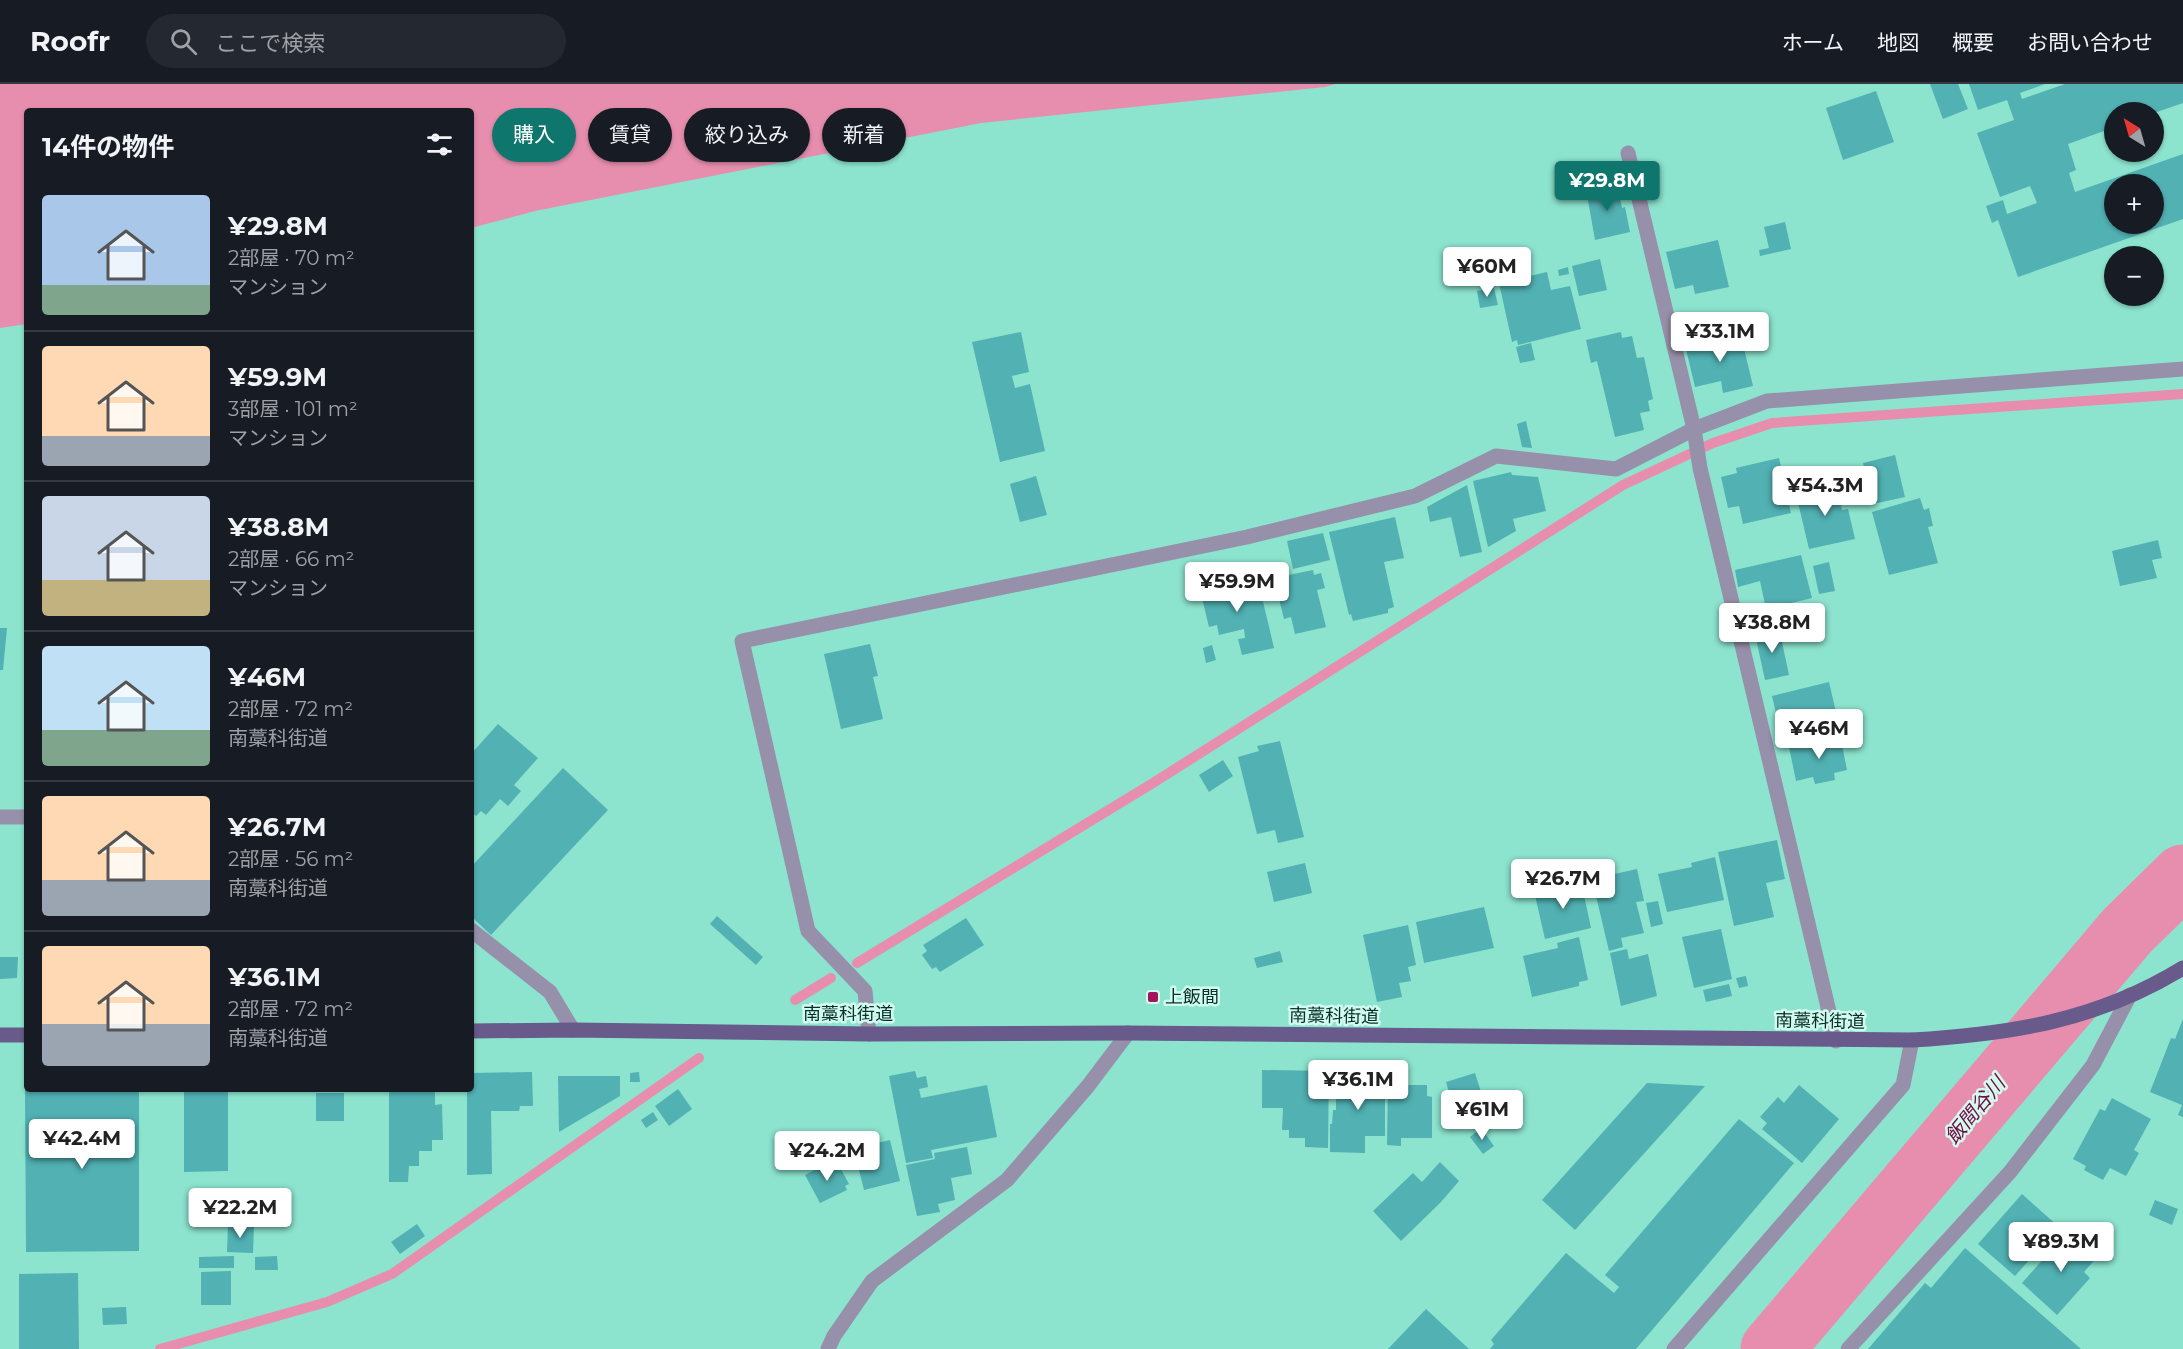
<!DOCTYPE html>
<html lang="ja">
<head>
<meta charset="utf-8">
<style>
  body { margin:0; font-family:Montserrat,"Noto Sans JP",sans-serif; background:#242831; color:#f1f3f6; height:100vh; display:flex; flex-direction:column; font-size:22px; white-space:nowrap }
  * { box-sizing:border-box; margin:0 }
  p { font-size:20px; color:#9ea1a6 }
  .icon { flex:none; width:33px; height:33px; fill:none; stroke:currentColor; stroke-width:2; stroke-linecap:round; stroke-linejoin:round }
  .map { position:relative; flex:1; overflow:hidden }
  .sheet { position:absolute; left:24px; top:24px; width:450px; height:984px; display:flex; flex-direction:column; background:#171b24; border-radius:6px; box-shadow:0 2px 4px #0004 }
  .sheet>* { flex:none }
  .top-card { position:absolute; left:492px; top:24px; width:570px; height:54px; display:flex; gap:12px }
  .needle { width:39px; rotate:323deg }
  .fabs { position:absolute; left:2104px; top:18px; display:grid; gap:12px }
  .fabs a { display:grid; place-items:center; width:60px; height:60px; border-radius:50%; background:#171b24; box-shadow:0 2px 4px #0004; font-size:30px }
  .price { position:absolute; translate:-50% -51px; padding:0 14px; border-radius:6px; background:#fff; color:#222; font-size:20px; line-height:39px; filter:drop-shadow(0 2px 3px #0008) }
  .price::after { content:''; position:absolute; left:50%; top:36px; width:18px; height:14px; margin-left:-9px; background:inherit; clip-path:polygon(0 0,100% 0,50% 100%) }
  .price.selected { background:#0f766e; color:#fff }
  ul { padding:0; list-style:none }
  li { display:flex; align-items:center; gap:18px; height:150px; padding:0 18px }
  li+li { border-top:2px solid #363941 }
  li span { display:grid; place-items:center; flex:none; width:168px; height:120px; border-radius:6px; color:#555 }
  li>.icon { margin-inline-start:auto }
  span .icon { width:72px; height:72px; fill:#fffc; stroke-width:1 }
  li b { font-size:26px }
  h2 { display:flex; justify-content:space-between; align-items:center; height:72px; padding:0 18px; font-size:26px }
  .chip { padding:0 21px; border-radius:27px; background:#171b24; box-shadow:0 2px 4px #0004; font-size:21px; line-height:54px }
  .chip.selected { background:#0f766e; color:#fff }
  header { display:flex; align-items:center; gap:36px; box-sizing:border-box; height:84px; padding:0 30px; background:#171b24; border-bottom:2px solid #363941 }
  header strong { font-size:28px }
  nav { display:flex; gap:33px; margin-inline-start:auto; font-size:21px }
  .search { width:420px; height:54px; background:#242831; display:flex; align-items:center; gap:15px; box-sizing:border-box; padding:0 21px; border-radius:33px; color:#9ea1a6; font-size:22px }
  .map>svg:first-child { display:block }
  .water { fill:#e78eae }
  .lines { fill:none; stroke-linecap:round; stroke-linejoin:round }
  .stream { stroke:#e78eae; stroke-width:10 }
  .river { stroke:#e78eae; stroke-width:63 }
  .building { fill:#51b1b3; fill-rule:evenodd }
  .minor { stroke:#9790ab; stroke-width:15 }
  .major { stroke:#685a8a; stroke-width:15 }
  .poi-dot { fill:#a2155d; stroke:#d2fbf0; stroke-width:2 }
  .labels { text-anchor:middle; stroke-width:5; stroke-linejoin:round; paint-order:stroke }
  .poi-label { font-size:18px; fill:#082f28; stroke:#d2fbf0; text-anchor:start }
  .street-label { font-size:18px; fill:#082f28; stroke:#d2fbf0 }
  .water-label { font-size:20px; font-style:italic; fill:#760a42; stroke:#d2fbf0 }
</style>
</head>
<body>
<header>
<strong>Roofr</strong>
<div class="search"><svg class="icon" aria-label="search" viewBox="0 0 24 24"><circle cx="10" cy="10" r="6"/><path d="M15 15l6 6"/></svg>ここで検索</div>
<nav><a>ホーム</a><a>地図</a><a>概要</a><a>お問い合わせ</a></nav>
</header>
<div class="map">
<svg width="2183" height="1265" viewBox="0 0 2183 1265">
  <rect width="100%" height="100%" fill="#8ce4cf"/>
  <path class="water" d="M0 0H1336L1325 3 981 39 535 127 471 144V27H27V240L0 244Z"/>
  <g class="lines">
    <g class="stream">
      <path d="M857 879 1153 699 1623 401 1713 359 1772 339 2183 310"/>
      <path d="M795 916 831 894"/>
      <path d="M160 1265 327 1218 392 1190 699 974"/>
    </g>
    <path class="river" d="M1772 1265 2127 847 2183 792"/>
  </g>
  <g class="building">
    <path d="M1930 0H1958L1968 25 1943 35Z"/>
    <path d="M1969 0H2045L2020 9 2022 15 2065 0H2183V19L2154 29 2115 28V43L2068 60 2076 86 2069 89 2075 108 2183 70V135L2018 193 1998 136 1992 139 1986 122 2003 116 2007 130 2037 119 2030 102 2000 113 1977 49 2014 36 2007 16 1978 26ZM2115 100H2154V140H2115Z"/>
    <path d="M1876 7 1894 58 1843 76 1826 24Z"/>
    <path d="M1617 99 1622 124 1625 123 1630 148 1595 156 1586 105Z"/>
    <path d="M1785 138 1791 165 1760 172 1759 166 1769 164 1764 143Z"/>
    <path d="M1718 156 1729 203 1695 210 1693 201 1675 205 1666 168Z"/>
    <path d="M1600 175 1607 206 1579 212 1572 182Z"/>
    <path d="M1568 183 1569 190 1559 192 1558 186Z"/>
    <path d="M1547 188 1551 206 1570 202 1581 245 1518 261 1517 256 1512 258 1499 199Z"/>
    <path d="M1494 204 1498 221 1480 224 1477 207Z"/>
    <path d="M1021 248 1029 288 1012 292 1015 304 1030 300 1045 367 1000 378 972 258Z"/>
    <path d="M1621 248 1622 254 1632 252 1637 274 1644 273 1653 315 1648 317 1650 327 1640 329 1644 346 1615 353 1597 277 1591 279 1586 256Z"/>
    <path d="M1740 248 1753 302 1723 309 1721 297 1695 303 1685 261Z"/>
    <path d="M1531 259 1535 276 1520 279 1516 263Z"/>
    <path d="M1526 337 1532 364 1522 363 1517 340Z"/>
    <path d="M1895 371 1905 413 1873 420 1863 379Z"/>
    <path d="M1779 374 1791 429 1743 440 1739 422 1728 424 1721 393 1737 389 1736 384Z"/>
    <path d="M1511 388 1512 391 1538 393 1546 427 1513 435 1516 447 1488 463 1473 397Z"/>
    <path d="M1036 392 1047 431 1020 438 1010 400Z"/>
    <path d="M1836 397 1842 426 1848 425 1855 455 1809 465 1796 410 1819 404 1818 401Z"/>
    <path d="M1467 401 1482 468 1460 473 1451 433 1430 438 1427 423Z"/>
    <path d="M1920 414 1924 426 1929 424 1933 442 1928 443 1938 479 1889 491 1872 428Z"/>
    <path d="M1395 433 1404 474 1384 478 1394 523 1388 525V529L1353 537 1351 530 1349 531 1329 448Z"/>
    <path d="M1323 449 1330 476 1293 485 1287 457Z"/>
    <path d="M2158 456 2162 474 2152 476 2157 494 2120 502 2112 467Z"/>
    <path d="M1801 471 1812 514 1766 525 1760 497 1738 503 1735 486Z"/>
    <path d="M1829 478 1835 507 1819 510 1813 482Z"/>
    <path d="M1313 486 1314 491 1321 489 1325 504 1317 506 1326 543 1295 550 1291 533 1284 535 1274 494Z"/>
    <path d="M1232 489 1237 511 1260 505 1274 564 1242 571 1238 555 1245 554 1244 545 1219 551 1217 541 1209 543 1198 497Z"/>
    <path d="M0 544H7L3 586H0Z"/>
    <path d="M1779 544 1789 591 1765 596 1755 550Z"/>
    <path d="M870 560 878 592 873 593 883 635 841 645 824 570Z"/>
    <path d="M1212 561 1216 576 1206 579 1203 564Z"/>
    <path d="M1829 598 1836 628 1779 642 1772 612Z"/>
    <path d="M498 640 538 674 514 701 521 707 508 722 500 715 486 731 481 727 476 732 471 728V670Z"/>
    <path d="M1840 651 1847 686 1834 689 1835 696 1815 700 1813 693 1796 697 1789 663Z"/>
    <path d="M1280 657 1304 753 1278 759 1275 746 1257 750 1238 673 1259 667 1257 662Z"/>
    <path d="M1223 676 1233 692 1209 708 1199 691Z"/>
    <path d="M563 684 608 726 491 851 471 832V783Z"/>
    <path d="M1777 756 1785 795 1766 799 1774 833 1734 842 1718 768Z"/>
    <path d="M1715 773 1724 816 1667 828 1658 790 1692 783 1691 779Z"/>
    <path d="M1305 779 1312 809 1274 818 1267 788Z"/>
    <path d="M1637 785 1644 817 1636 818 1644 849 1621 854 1623 863 1609 867 1592 795Z"/>
    <path d="M1581 797 1591 844 1545 855 1534 807Z"/>
    <path d="M1658 817 1663 840 1651 843 1646 819Z"/>
    <path d="M1484 823 1494 864 1424 879 1416 838Z"/>
    <path d="M717 832 763 873 756 881 710 840Z"/>
    <path d="M966 834 984 861 940 888 936 883 932 885 922 871 927 867 923 861Z"/>
    <path d="M1408 841 1416 881 1408 883 1411 897 1399 899 1402 913 1377 918 1363 851Z"/>
    <path d="M1721 845 1732 895 1694 904 1682 853Z"/>
    <path d="M1579 853 1588 896 1579 898V902L1532 913 1523 872 1558 864 1557 859Z"/>
    <path d="M1627 865 1629 875 1648 870 1657 912 1621 922 1610 869Z"/>
    <path d="M1280 867 1283 878 1257 884 1254 874Z"/>
    <path d="M0 873H18L17 894 0 895Z"/>
    <path d="M1746 892 1748 902 1739 904 1736 894Z"/>
    <path d="M1729 900 1732 912 1706 918 1703 906Z"/>
    <path d="M2183 935V1033L2178 1031 2182 1021 2150 1008 2171 954 2175 955Z"/>
    <path d="M1262 986 1329 987 1328 1064 1305 1063V1054H1289V1046H1282L1283 1024H1262Z"/>
    <path d="M915 987 917 994 926 992 928 1003 919 1005 921 1014 987 1001 997 1053 931 1066 933 1074 906 1079 889 992Z"/>
    <path d="M532 988 533 1022H520L519 1027H491L492 1090 467 1091V1005H471V989Z"/>
    <path d="M639 988 640 998H630V989Z"/>
    <path d="M1372 988H1385V1052H1365V1069L1330 1068V1040H1332L1333 1026H1336V989H1365V995L1372 994Z"/>
    <path d="M1475 989 1481 1008 1452 1018 1446 998Z"/>
    <path d="M558 992H620V1012L559 1048Z"/>
    <path d="M1388 996H1400V1001H1427V1012L1432 1013V1054H1401V1062L1387 1061Z"/>
    <path d="M1647 999 1705 1002 1575 1146 1542 1116Z"/>
    <path d="M1799 1001 1839 1035 1802 1079 1762 1045 1767 1039 1760 1033 1778 1013 1784 1019Z"/>
    <path d="M25 1005H139V1167L26 1168Z"/>
    <path d="M184 1005H228V1087L184 1088Z"/>
    <path d="M389 1005H435V1021L442 1020 443 1056H432V1067H419V1082H409L408 1098H389Z"/>
    <path d="M678 1005 692 1025 669 1042 655 1022Z"/>
    <rect x="316" y="1009" width="28" height="28"/>
    <path d="M2112 1014 2151 1035 2134 1066 2139 1069 2126 1092 2110 1084 2103 1096 2084 1086 2086 1082 2073 1075 2100 1025 2105 1027Z"/>
    <path d="M653 1028 658 1036 646 1044 641 1036Z"/>
    <path d="M1739 1035 1794 1079 1636 1265H1490L1494 1260 1491 1256 1566 1169 1614 1209 1619 1203 1605 1191Z"/>
    <path d="M1481 1044 1494 1062 1483 1070 1470 1053Z"/>
    <path d="M843 1047 847 1059 834 1064 830 1051Z"/>
    <path d="M890 1056 900 1097 864 1106 856 1074 862 1073 860 1063Z"/>
    <path d="M967 1063 972 1090 951 1094 955 1116 938 1120 940 1128 917 1132 906 1081 935 1075 934 1069Z"/>
    <path d="M832 1077 835 1082 838 1080 849 1100 845 1102 847 1106 820 1119 805 1091Z"/>
    <path d="M1440 1078 1459 1097 1441 1118 1401 1157 1373 1127 1413 1089 1422 1098Z"/>
    <path d="M2022 1110 2059 1143 2015 1192 1978 1160Z"/>
    <path d="M2155 1116 2178 1125 2172 1141 2149 1131Z"/>
    <path d="M417 1140 425 1152 400 1170 391 1158Z"/>
    <path d="M228 1141 254 1142 253 1169 227 1168Z"/>
    <path d="M2069 1146 2098 1172 2084 1188 2090 1194 2057 1231 2022 1199Z"/>
    <path d="M1965 1164 2081 1265H1868L1925 1199 1931 1204Z"/>
    <path d="M234 1172V1184H199V1173Z"/>
    <path d="M277 1172 278 1186H255V1173Z"/>
    <path d="M231 1187V1221H201V1188Z"/>
    <path d="M78 1189 79 1265H19V1190Z"/>
    <path d="M126 1223 127 1240 103 1241 102 1224Z"/>
    <path d="M1426 1225 1469 1265H1388Z"/>
  </g>
  <g class="lines">
    <g class="minor">
      <path d="M1628 69 1694 345 1700 384 1836 957"/>
      <path d="M0 733H27"/>
      <path d="M471 846 550 908 573 946"/>
      <path d="M869 950 865 907 808 847 742 557 1247 453 1415 412 1496 372 1616 385 1694 345 1767 317 2183 285"/>
      <path d="M828 1265 834 1252 872 1197 1007 1096 1088 1002 1128 949"/>
      <path d="M1674 1265 1903 1001 1912 956"/>
      <path d="M1848 1265 2010 1088 2093 981 2130 911"/>
    </g>
    <g class="major">
      <path d="M471 947 573 946 869 950 1128 949 1912 956C2010 950 2097 937 2183 884"/>
      <path d="M0 951H27"/>
    </g>
  </g>
  <rect class="poi-dot" x="1147" y="907" width="12" height="12" rx="3"/>
  <g class="labels">
    <g class="poi-label">
      <text x="1165" y="919">上飯間</text>
    </g>
    <g class="street-label">
      <text x="848" y="936">南藁科街道</text>
      <text transform="translate(1334 932) rotate(1)" y="6">南藁科街道</text>
      <text transform="translate(1820 937) rotate(1)" y="6">南藁科街道</text>
    </g>
    <g class="water-label">
      <text transform="translate(1975 1026) rotate(-50)" y="7">飯間谷川</text>
    </g>
  </g>
</svg>
<div class="fabs">
<a><svg class="needle" viewBox="-14 -14 28 28"><path d="M0-13l5 13h-10z" fill="#e53935"/><path d="M0 13l5-13h-10z" fill="#9ea1a6"/></svg></a>
<a>+</a>
<a>−</a>
</div>
<b class="price selected" style="left:1607px;top:128px">¥29.8M</b>
<b class="price" style="left:1487px;top:214px">¥60M</b>
<b class="price" style="left:1720px;top:279px">¥33.1M</b>
<b class="price" style="left:1825px;top:433px">¥54.3M</b>
<b class="price" style="left:1237px;top:529px">¥59.9M</b>
<b class="price" style="left:1772px;top:570px">¥38.8M</b>
<b class="price" style="left:1819px;top:676px">¥46M</b>
<b class="price" style="left:1563px;top:826px">¥26.7M</b>
<b class="price" style="left:1358px;top:1027px">¥36.1M</b>
<b class="price" style="left:1482px;top:1057px">¥61M</b>
<b class="price" style="left:82px;top:1086px">¥42.4M</b>
<b class="price" style="left:827px;top:1098px">¥24.2M</b>
<b class="price" style="left:240px;top:1155px">¥22.2M</b>
<b class="price" style="left:2061px;top:1189px">¥89.3M</b>
<div class="top-card">
<a class="chip selected">購入</a>
<a class="chip">賃貸</a>
<a class="chip">絞り込み</a>
<a class="chip">新着</a>
</div>
<section class="sheet">
<h2>14件の物件<svg class="icon" aria-label="filters" viewBox="0 0 24 24"><path d="M4 7h16M4 17h16"/><circle cx="9" cy="7" r="2"/><circle cx="15" cy="17" r="2"/></svg></h2>
<ul>
<li><span style="background:linear-gradient(#a9c7e8 75%,#7fa58c 0)"><svg class="icon" aria-label="home" viewBox="0 0 24 24"><path d="M3 11l9-7 9 7M6 9v11h12V9"/></svg></span><div><b>¥29.8M</b><p>2部屋 · 70 m²</p><p>マンション</p></div></li>
<li><span style="background:linear-gradient(#ffd9b3 75%,#9aa5b1 0)"><svg class="icon" aria-label="home" viewBox="0 0 24 24"><path d="M3 11l9-7 9 7M6 9v11h12V9"/></svg></span><div><b>¥59.9M</b><p>3部屋 · 101 m²</p><p>マンション</p></div></li>
<li><span style="background:linear-gradient(#c9d6e8 70%,#c2b280 0)"><svg class="icon" aria-label="home" viewBox="0 0 24 24"><path d="M3 11l9-7 9 7M6 9v11h12V9"/></svg></span><div><b>¥38.8M</b><p>2部屋 · 66 m²</p><p>マンション</p></div></li>
<li><span style="background:linear-gradient(#bfe0f5 70%,#7fa58c 0)"><svg class="icon" aria-label="home" viewBox="0 0 24 24"><path d="M3 11l9-7 9 7M6 9v11h12V9"/></svg></span><div><b>¥46M</b><p>2部屋 · 72 m²</p><p>南藁科街道</p></div></li>
<li><span style="background:linear-gradient(#ffd9b3 70%,#9aa5b1 0)"><svg class="icon" aria-label="home" viewBox="0 0 24 24"><path d="M3 11l9-7 9 7M6 9v11h12V9"/></svg></span><div><b>¥26.7M</b><p>2部屋 · 56 m²</p><p>南藁科街道</p></div></li>
<li><span style="background:linear-gradient(#ffd9b3 65%,#9aa5b1 0)"><svg class="icon" aria-label="home" viewBox="0 0 24 24"><path d="M3 11l9-7 9 7M6 9v11h12V9"/></svg></span><div><b>¥36.1M</b><p>2部屋 · 72 m²</p><p>南藁科街道</p></div></li>
</ul>
</section>
</div>
</body>
</html>
